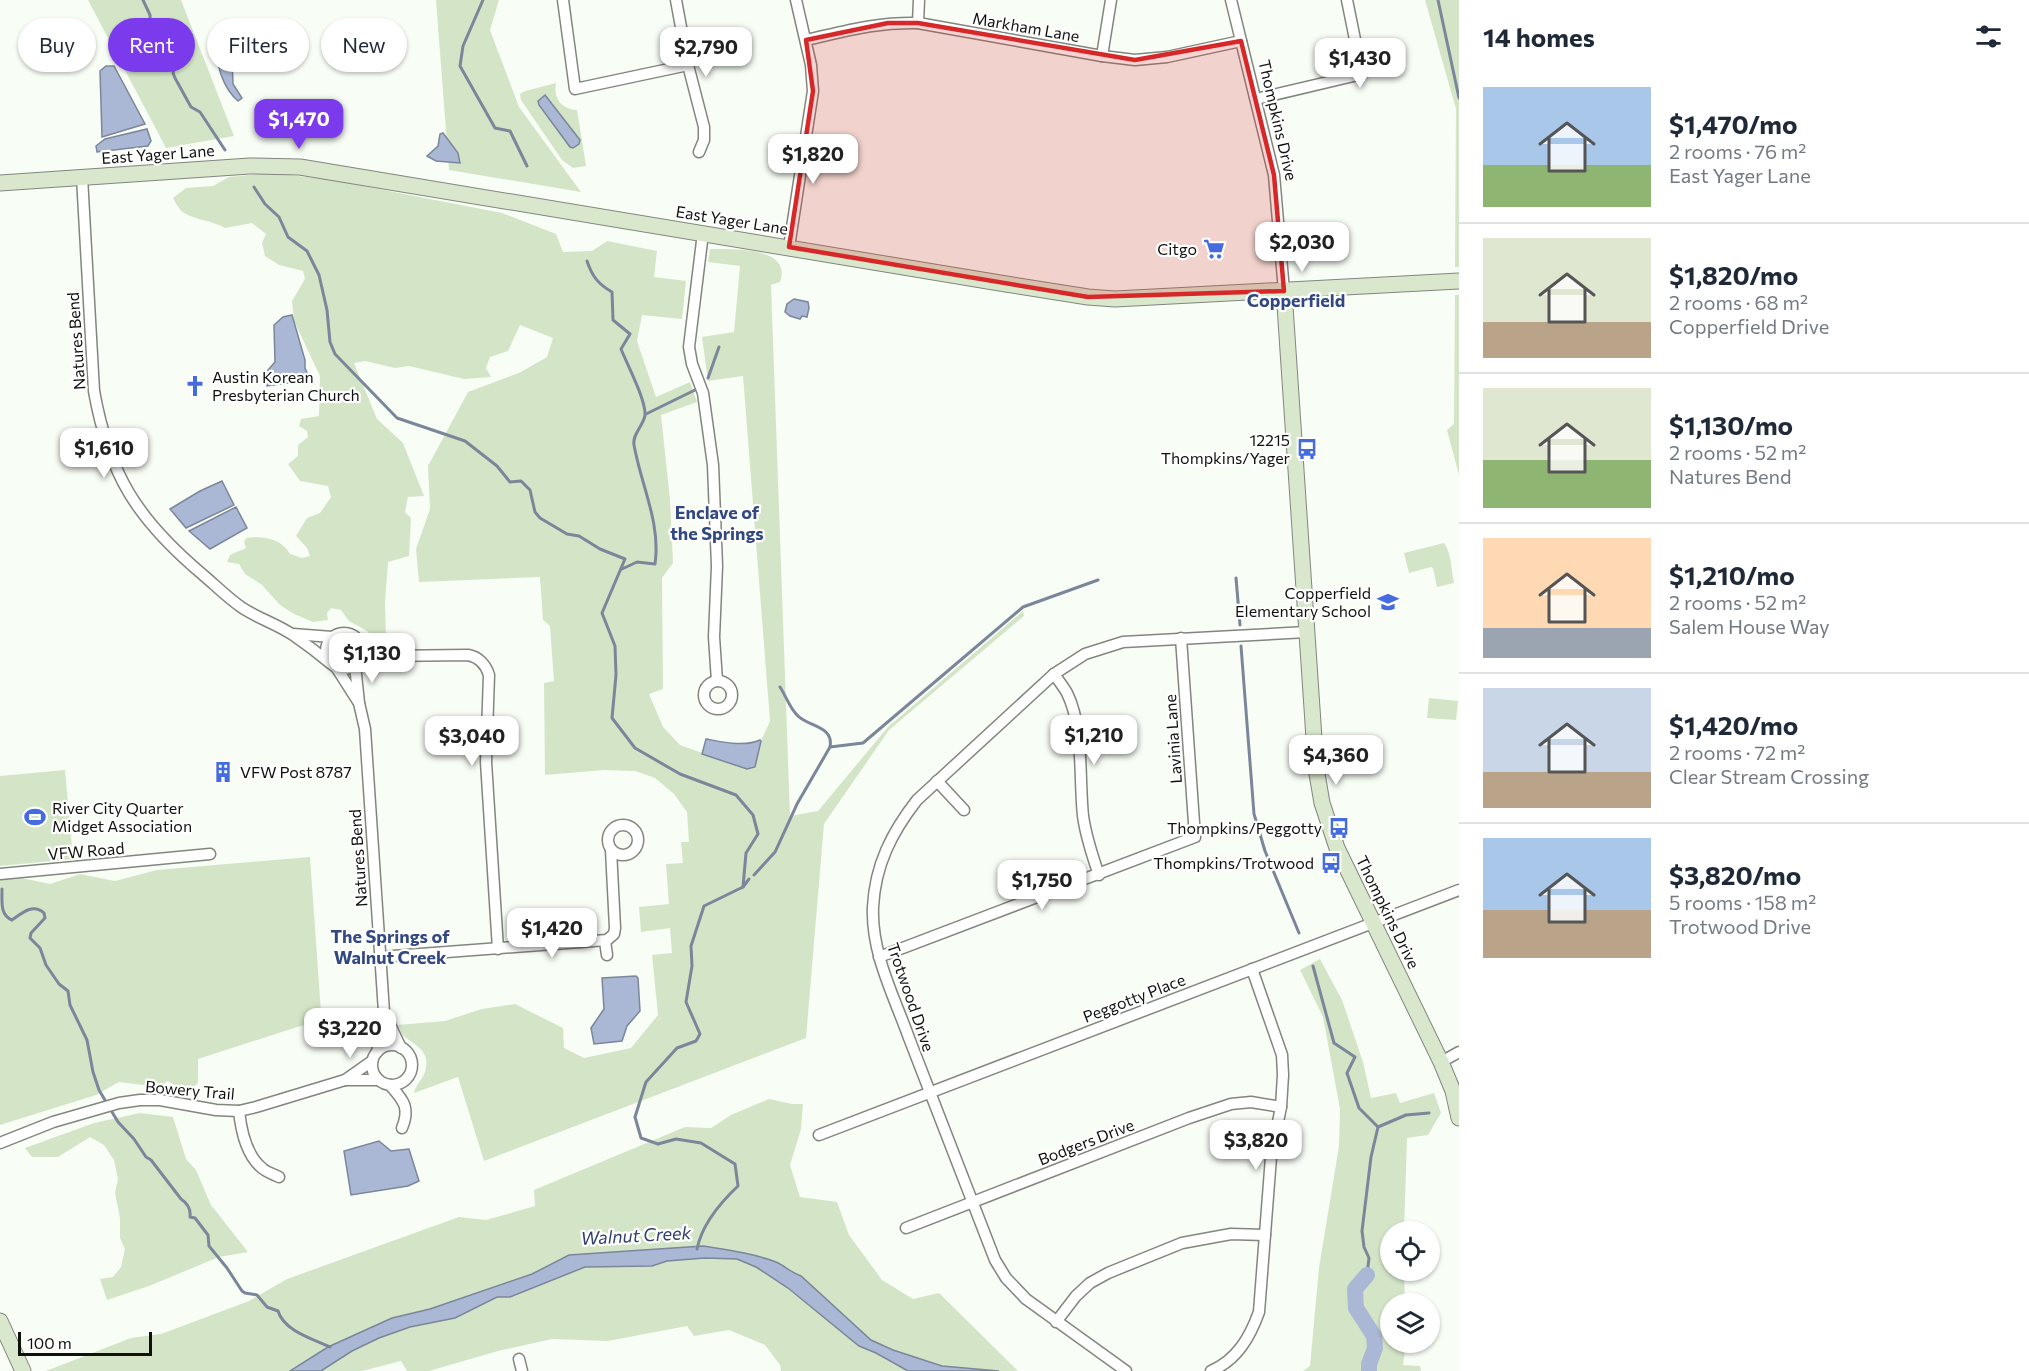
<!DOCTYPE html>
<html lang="en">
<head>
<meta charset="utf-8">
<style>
  body { margin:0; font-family:Commissioner,sans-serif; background:#f2f2f3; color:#1f2937; height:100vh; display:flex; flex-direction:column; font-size:22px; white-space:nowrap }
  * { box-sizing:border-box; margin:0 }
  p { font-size:20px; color:#747a83 }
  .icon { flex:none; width:33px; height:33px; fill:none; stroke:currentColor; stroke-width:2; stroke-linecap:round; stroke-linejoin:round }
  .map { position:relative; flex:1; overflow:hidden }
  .side { display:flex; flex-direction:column; background:#fff; width:570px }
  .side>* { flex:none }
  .hud { position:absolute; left:18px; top:18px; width:570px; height:54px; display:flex; gap:12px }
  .controls { position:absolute; left:1380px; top:1221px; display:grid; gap:12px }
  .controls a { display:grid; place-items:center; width:60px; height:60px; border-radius:50%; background:#fff; box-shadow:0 2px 4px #0004; font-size:30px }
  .scale { position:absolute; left:18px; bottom:15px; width:134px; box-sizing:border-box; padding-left:6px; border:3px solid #10110f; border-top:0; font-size:16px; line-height:21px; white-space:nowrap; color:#10110f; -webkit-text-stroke:4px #fff; paint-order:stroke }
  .price { position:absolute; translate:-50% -51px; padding:0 14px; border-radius:12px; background:#fff; color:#222; font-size:20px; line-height:39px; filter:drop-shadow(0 2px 3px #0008) }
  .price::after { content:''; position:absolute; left:50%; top:36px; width:18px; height:14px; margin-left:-9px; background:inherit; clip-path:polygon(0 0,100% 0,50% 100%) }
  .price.on { background:#7c3aed; color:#fff }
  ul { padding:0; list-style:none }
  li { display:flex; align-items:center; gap:18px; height:150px; padding:0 24px }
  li+li { border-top:2px solid #e0e1e3 }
  li span { display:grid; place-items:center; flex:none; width:168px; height:120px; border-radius:0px; color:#555 }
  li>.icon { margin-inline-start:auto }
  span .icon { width:72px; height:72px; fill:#fffc; stroke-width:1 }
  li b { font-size:26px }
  h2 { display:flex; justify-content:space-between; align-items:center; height:72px; padding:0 24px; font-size:26px }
  .tag { padding:0 21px; border-radius:27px; background:#fff; box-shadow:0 2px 4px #0004; font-size:21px; line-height:54px }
  .tag.on { background:#7c3aed; color:#fff }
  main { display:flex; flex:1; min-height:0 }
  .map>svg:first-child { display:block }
  .green { fill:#d4e5c7 }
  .water { fill:#aab8d5; stroke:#7c869a; stroke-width:1.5 }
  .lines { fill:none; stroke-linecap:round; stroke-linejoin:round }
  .stream { stroke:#7c869a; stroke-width:3 }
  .river { stroke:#aab8d5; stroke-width:16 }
  .street-casing { stroke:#82867f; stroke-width:13 }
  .secondary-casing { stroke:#82867f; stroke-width:17 }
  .street { stroke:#fff; stroke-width:10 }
  .secondary { stroke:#d9e7cd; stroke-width:15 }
  .marked { fill:#d62828; fill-opacity:0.2; stroke:#d62828; stroke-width:4.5; stroke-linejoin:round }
  .labels { text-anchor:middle; stroke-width:4.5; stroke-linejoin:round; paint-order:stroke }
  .street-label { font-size:16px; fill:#10110f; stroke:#fff }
  .poi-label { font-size:16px; fill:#10110f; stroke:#fff; text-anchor:end }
  .neighbourhood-label { font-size:18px; font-weight:bold; fill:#324881; stroke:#fff }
  .water-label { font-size:18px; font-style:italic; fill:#30416b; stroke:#fff }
</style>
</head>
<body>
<main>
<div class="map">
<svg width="1459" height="1371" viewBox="0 0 1459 1371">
  <rect width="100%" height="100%" fill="#f8fdf5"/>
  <g class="green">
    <path d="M88 0H181L234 136 166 148Z"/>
    <path d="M436 0H499L490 30 519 107 581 192 449 170Z"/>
    <path d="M1425 0H1459V267H1455L1456 109Z"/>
    <path d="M556 83C553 99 562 109 577 110L586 166 573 168 562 160 521 100 520 94 525 91Z"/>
    <path d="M271 173 332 180 502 213 556 234 563 252 592 251 607 241 657 251 654 277 686 281 682 319 642 315 637 341 656 397 690 382 697 402 661 415 670 500 673 563 662 578 663 689 649 694 663 727 680 745 747 769 755 767 761 741 770 721 743 376 708 381 702 337 734 332 740 266 708 262 710 249C730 249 793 246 780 282L771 285 790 816 818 811 888 727 1023 611 1024 616 889 730 824 824 806 1038 484 1161 458 1077 414 1093C416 1084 423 1079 425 1072 431 1052 418 1047 405 1037 402 1035 400 1029 398 1025L445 1021 482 1009 515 1004 563 1028 564 1048 584 1058 631 1048 658 1015 652 955 672 953 670 928 641 932 639 907 669 904 666 864 683 863 681 842H689L687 812 674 794 655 778 635 771 604 770 545 775 544 683 554 681 550 626 543 620 540 577 419 582 416 549 430 509 428 466 468 392 521 372 547 357 553 338 520 325 508 351 490 357 486 368 491 377 464 379 409 366 395 368 365 361 354 363 377 419 403 443 424 496 408 497 405 512 411 518 409 556 388 562 385 603 386 642 376 640 367 631 349 621 341 610 331 608 327 613 328 620 313 622 294 614 280 605 262 585 245 574 239 564 227 562 230 555 246 548 244 542 246 538C263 536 281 538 290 554L302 558 310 556 307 548 296 536 307 518 320 513 331 497 328 486 300 481 288 464 298 456V445L308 437 307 431 299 426 301 419 319 416 320 376 294 321 292 301 305 279 303 271 279 265 265 256 262 243 266 234 252 223 225 228C212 220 197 221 184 213 179 210 176 203 173 198L186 188 213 186 229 177Z"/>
    <path d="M1455 295H1459V475L1447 430 1454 424Z"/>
    <path d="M1444 543C1452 554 1451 570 1454 583L1437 587 1433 568 1431 567 1409 573 1404 553Z"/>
    <path d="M1429 698 1458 701 1456 720 1427 718Z"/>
    <path d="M65 770 73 859 0 866V776Z"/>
    <path d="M310 857 321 1013 316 1021 198 1059V1083L187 1093 168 1081 159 1087 119 1082 96 1095 0 1125V879L21 878 50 884 80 874 115 881 157 870Z"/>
    <path d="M1320 959 1342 1000 1363 1062 1371 1098 1396 1093 1400 1103 1434 1093 1441 1113 1428 1135 1407 1138 1404 1231 1390 1232V1270L1404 1271 1405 1303 1390 1304V1342L1406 1343 1403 1365 1420 1366 1421 1371H1303L1310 1366 1319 1268 1339 1146 1340 1109 1323 1017 1300 970Z"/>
    <path d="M769 1099 792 1104H803L801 1129 790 1165 800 1197 837 1202 849 1235 882 1280 913 1299 939 1293 1018 1371H781L780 1365 765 1345 729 1330 694 1336 687 1326 608 1341 552 1339 498 1351 429 1371H407L401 1361 362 1371H46L131 1338 161 1334 249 1301 287 1279 459 1217 486 1220 535 1206 534 1190 685 1127 711 1128 731 1115Z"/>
    <path d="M140 1113 173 1117 186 1159 196 1170 211 1205 248 1252 219 1257 149 1286 107 1300 100 1279 113 1277 121 1267 125 1249 120 1238V1218L115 1193 118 1179 114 1160 104 1145 90 1137 58 1157H32L25 1148 94 1123Z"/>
  </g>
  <g class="water">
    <path d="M231 31 233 84 242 98 238 101C219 85 217 58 212 35L214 32Z"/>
    <path d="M106 66H114L145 124 102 137 100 71Z"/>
    <path d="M545 95 580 140 579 144 573 148 570 147 539 105 538 101Z"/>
    <path d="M147 129 151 141 148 146 97 152 96 146 105 139Z"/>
    <path d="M443 133 458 153 460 163 436 161 427 156 438 146 440 134Z"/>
    <path d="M794 299 808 302 809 308 807 317 802 316 800 319 790 316 785 312 787 304Z"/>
    <path d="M292 315 305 360V368L310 380 267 386 268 370 275 362 274 325 283 317Z"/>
    <path d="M222 481 234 505 186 528 170 509 200 491Z"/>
    <path d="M236 507 247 528 210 549 189 531Z"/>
    <path d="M706 739C723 742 745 747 760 740L761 741 755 767 747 769 702 754Z"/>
    <path d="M636 976 638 978 640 1011 627 1026 622 1041 594 1044 591 1028 604 1009 602 978Z"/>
    <path d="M379 1141 391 1151 409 1149 419 1181 408 1186 351 1195 344 1151Z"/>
    <path d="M703 1246C728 1250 752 1253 776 1262 785 1266 790 1272 801 1276L871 1340 893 1350 942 1366 999 1371H908L876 1353 859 1346 788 1288 756 1267 737 1259 705 1258 667 1261 652 1266 585 1267 510 1297H497L455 1318 410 1327 379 1338 352 1351 321 1371H290L328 1347 392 1318 430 1309 532 1274 569 1255Z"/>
  </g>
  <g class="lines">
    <g class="stream">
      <path d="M143 0 150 15 151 40 174 55 177 60 173 73 175 78 191 107 200 112 225 150"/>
      <path d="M483 0 463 46 460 66 495 128 510 131 527 166"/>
      <path d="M1438 0 1459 98"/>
      <path d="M254 187 265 204 279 217 288 237 307 251 319 275 327 310 330 342 335 354 397 418 465 441 497 466 510 482 521 481 530 490 535 512 540 518 567 534 579 536 600 549 625 559 602 613 615 646 616 675 612 718 635 748 680 774 736 795 753 815 758 834 746 853 743 887 704 906 691 946 692 966 686 1002 700 1034 696 1041 677 1048 646 1082 635 1117 641 1138 658 1144 676 1139 701 1143 735 1164 738 1186C720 1203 702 1224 697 1249"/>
      <path d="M587 261C592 276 598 284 612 292L613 320 630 334 621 349C627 364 646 400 645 415 644 425 632 434 634 445 641 485 661 523 655 564L637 562 622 569"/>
      <path d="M708 378 719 347"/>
      <path d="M646 414 695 390"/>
      <path d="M1236 578 1240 625"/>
      <path d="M1241 646 1254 814 1265 851 1299 933"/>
      <path d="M830 747 863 743 1023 607 1098 580"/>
      <path d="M754 875 775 852 797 804 830 747C834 726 809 727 798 716 790 709 786 696 780 687"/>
      <path d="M743 887 749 879"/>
      <path d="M2 889C2 902 0 915 12 920 22 913 33 903 44 913L45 918 31 933 30 938 40 948 46 965 59 984 68 991 70 1005 87 1040 93 1072 99 1090 118 1122 134 1139 146 1157 151 1160 181 1199C187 1203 191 1209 190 1217L195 1218 208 1235 209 1246 227 1268 242 1291 245 1293 257 1295 267 1307 278 1311C284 1331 313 1339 330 1347"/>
      <path d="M1313 966 1334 1043 1355 1057 1347 1073 1359 1108 1378 1127"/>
      <path d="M1367 1275 1369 1258 1364 1247 1362 1231 1371 1157 1378 1127 1406 1115 1429 1113"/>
    </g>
    <path class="river" d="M1367 1275 1355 1289 1356 1308 1374 1336 1375 1348 1369 1364V1371"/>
    <defs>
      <g id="street">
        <path d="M563 0 575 89 688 65"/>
        <path d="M676 0 688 65 704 127V140L699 152"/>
        <path d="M1231 0 1274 175 1284 291"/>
        <path d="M918 23 919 0"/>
        <path d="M806 40C846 31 876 22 918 23L1102 56 1135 60 1167 57 1241 41"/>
        <path d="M1102 56 1111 0"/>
        <path d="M1256 99 1362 74 1347 0"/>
        <path d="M82 177 94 391C109 475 137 519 202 574 215 585 227 597 241 607 257 618 277 624 293 635 306 644 318 653 330 663"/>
        <path d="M703 233 689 347 692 364 703 393 713 465 717 566 714 637 717 681"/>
        <path d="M789 247 813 91 811 65 796 0"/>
        <circle cx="344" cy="651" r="18"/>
        <path d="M293 634 332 637"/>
        <path d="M359 661 384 656 468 655C479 657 486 665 489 675L486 762 498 949"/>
        <path d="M355 665 359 703 365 729 384 1012 401 1048"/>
        <path d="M336 667 359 703"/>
        <path d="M1054 674C1058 680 1063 686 1067 693 1084 727 1079 779 1083 816 1086 837 1092 855 1099 875"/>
        <circle cx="718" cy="695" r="14"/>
        <path d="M937 781 964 810"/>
        <circle cx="623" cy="840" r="15"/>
        <path d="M0 874 210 854"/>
        <path d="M605 941 607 955"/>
        <path d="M380 957 607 940 614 934 615 928 611 850"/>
        <path d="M879 957 1195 837 1181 638"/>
        <circle cx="392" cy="1065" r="20"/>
        <path d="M377 1052C381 1039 379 1024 384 1012"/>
        <path d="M1441 1062 1459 1052"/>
        <path d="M345 1080H378"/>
        <path d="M390 1085C402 1099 411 1107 402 1128"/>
        <path d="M239 1111C241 1130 246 1155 262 1168 266 1172 273 1174 279 1177"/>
        <path d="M819 1135 1459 890"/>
        <path d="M0 1143 53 1122 119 1103 140 1100H160L216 1110 239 1111 256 1107 345 1080 372 1061"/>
        <path d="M906 1228 1189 1118 1231 1104 1251 1102 1281 1107"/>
        <path d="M1056 1322 1076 1296 1090 1283 1108 1273 1182 1243 1231 1234 1265 1235"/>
        <path d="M519 1359 522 1371"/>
        <path d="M1126 1371 1026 1299 1006 1278 995 1260C966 1186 937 1112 909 1038 894 996 871 953 873 907 875 865 892 832 917 800L1054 674 1085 654 1123 642 1307 632"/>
        <path d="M1211 1371C1237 1360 1250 1337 1259 1312L1271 1157 1281 1107 1283 1075 1282 1055 1252 969"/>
      </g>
      <g id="secondary">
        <path d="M0 183 250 166 300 167 1006 284 1088 297 1115 299 1459 281"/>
        <path d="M1284 291 1316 768 1322 803 1337 848 1441 1062 1453 1091 1459 1118"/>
        <path d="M0 1321 23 1371"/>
      </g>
    </defs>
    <use href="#street" class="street-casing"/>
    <use href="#secondary" class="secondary-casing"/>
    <use href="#street" class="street"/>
    <use href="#secondary" class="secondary"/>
  </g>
  <path class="marked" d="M888 23H918L1135 60 1241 41 1274 175 1284 291 1088 297 789 247 813 91 806 40Z"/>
  <defs>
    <symbol id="supermarket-bare" viewBox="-9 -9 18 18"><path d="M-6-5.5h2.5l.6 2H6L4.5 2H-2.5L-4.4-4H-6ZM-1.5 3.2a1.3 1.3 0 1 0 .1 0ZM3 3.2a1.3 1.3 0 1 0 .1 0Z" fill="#456cde" stroke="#fff" stroke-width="2.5" paint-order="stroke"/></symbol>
    <symbol id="church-bare" viewBox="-9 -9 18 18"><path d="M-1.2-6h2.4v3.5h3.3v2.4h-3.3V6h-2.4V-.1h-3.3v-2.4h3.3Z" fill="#456cde" stroke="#fff" stroke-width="2.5" paint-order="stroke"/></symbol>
    <symbol id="bus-bare" viewBox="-9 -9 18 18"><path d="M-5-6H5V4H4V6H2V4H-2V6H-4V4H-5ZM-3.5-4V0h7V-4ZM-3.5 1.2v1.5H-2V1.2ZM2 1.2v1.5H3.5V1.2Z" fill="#456cde" stroke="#fff" stroke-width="2.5" paint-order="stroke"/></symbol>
    <symbol id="school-bare" viewBox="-9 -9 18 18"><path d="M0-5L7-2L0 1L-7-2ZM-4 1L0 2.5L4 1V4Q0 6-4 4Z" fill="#456cde" stroke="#fff" stroke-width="2.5" paint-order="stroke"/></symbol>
    <symbol id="building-bare" viewBox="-9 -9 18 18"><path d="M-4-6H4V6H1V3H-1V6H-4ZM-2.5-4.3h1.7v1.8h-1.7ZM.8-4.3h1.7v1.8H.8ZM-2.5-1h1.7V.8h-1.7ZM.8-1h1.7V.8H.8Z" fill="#456cde" stroke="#fff" stroke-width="2.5" paint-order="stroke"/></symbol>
    <symbol id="stadium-bare" viewBox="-9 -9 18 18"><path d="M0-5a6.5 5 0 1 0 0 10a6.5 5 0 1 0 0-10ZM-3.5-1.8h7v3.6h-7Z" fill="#456cde" stroke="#fff" stroke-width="2.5" paint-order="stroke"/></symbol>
  </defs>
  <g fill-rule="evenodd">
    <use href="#supermarket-bare" x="1199" y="234" width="30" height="30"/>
    <use href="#church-bare" x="180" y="371" width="30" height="30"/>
    <use href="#bus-bare" x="1292" y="434" width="30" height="30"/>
    <use href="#school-bare" x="1373" y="587" width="30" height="30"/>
    <use href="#building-bare" x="208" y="757" width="30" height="30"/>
    <use href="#stadium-bare" x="20" y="802" width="30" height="30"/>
    <use href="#bus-bare" x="1324" y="813" width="30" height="30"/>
    <use href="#bus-bare" x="1316" y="848" width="30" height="30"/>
  </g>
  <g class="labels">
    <g class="street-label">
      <text transform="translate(1026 27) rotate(10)" y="6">Markham Lane</text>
      <text transform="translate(1278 120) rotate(77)" y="6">Thompkins Drive</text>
      <text transform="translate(158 154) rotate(-4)" y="6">East Yager Lane</text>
      <text transform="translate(732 220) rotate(9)" y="6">East Yager Lane</text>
      <text transform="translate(76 341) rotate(-94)" y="6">Natures Bend</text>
      <text transform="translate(1173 739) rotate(-94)" y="6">Lavinia Lane</text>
      <text transform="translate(86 851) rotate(-5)" y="6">VFW Road</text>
      <text transform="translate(358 858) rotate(-94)" y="6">Natures Bend</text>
      <text transform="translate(1388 912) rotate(64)" y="6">Thompkins Drive</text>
      <text transform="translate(911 997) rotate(71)" y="6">Trotwood Drive</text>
      <text transform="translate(1134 998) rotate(-21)" y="6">Peggotty Place</text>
      <text transform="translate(190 1090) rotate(5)" y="6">Bowery Trail</text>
      <text transform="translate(1086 1142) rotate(-21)" y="6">Bodgers Drive</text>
    </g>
    <g class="poi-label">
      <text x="1197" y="255">Citgo</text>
      <text x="212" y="383" text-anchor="start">Austin Korean<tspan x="212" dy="18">Presbyterian Church</tspan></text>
      <text x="1290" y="446">12215<tspan x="1290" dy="18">Thompkins/Yager</tspan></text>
      <text x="1371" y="599">Copperfield<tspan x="1371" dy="18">Elementary School</tspan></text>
      <text x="240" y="778" text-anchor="start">VFW Post 8787</text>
      <text x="52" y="814" text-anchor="start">River City Quarter<tspan x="52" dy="18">Midget Association</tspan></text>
      <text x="1322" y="834">Thompkins/Peggotty</text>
      <text x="1314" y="869">Thompkins/Trotwood</text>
    </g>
    <g class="neighbourhood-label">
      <text x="1296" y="307">Copperfield</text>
      <text x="717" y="519">Enclave of<tspan x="717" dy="21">the Springs</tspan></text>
      <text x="390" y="943">The Springs of<tspan x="390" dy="21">Walnut Creek</tspan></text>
    </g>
    <g class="water-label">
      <text transform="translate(636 1236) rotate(-3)" y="6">Walnut Creek</text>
    </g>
  </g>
</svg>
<div class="controls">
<a><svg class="icon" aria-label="locate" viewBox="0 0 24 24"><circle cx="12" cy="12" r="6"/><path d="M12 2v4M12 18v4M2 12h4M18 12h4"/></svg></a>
<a><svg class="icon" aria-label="layers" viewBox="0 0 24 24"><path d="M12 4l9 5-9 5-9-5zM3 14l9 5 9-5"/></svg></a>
</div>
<div class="scale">100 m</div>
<b class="price" style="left:706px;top:78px">$2,790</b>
<b class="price" style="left:1360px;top:89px">$1,430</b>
<b class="price on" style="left:299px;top:150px">$1,470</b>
<b class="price" style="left:813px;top:185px">$1,820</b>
<b class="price" style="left:1302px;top:273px">$2,030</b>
<b class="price" style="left:104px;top:479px">$1,610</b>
<b class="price" style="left:372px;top:684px">$1,130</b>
<b class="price" style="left:1094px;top:766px">$1,210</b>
<b class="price" style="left:472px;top:767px">$3,040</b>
<b class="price" style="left:1336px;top:786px">$4,360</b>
<b class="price" style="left:1042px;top:911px">$1,750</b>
<b class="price" style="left:552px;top:959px">$1,420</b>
<b class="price" style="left:350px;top:1059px">$3,220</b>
<b class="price" style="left:1256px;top:1171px">$3,820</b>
<div class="hud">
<a class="tag">Buy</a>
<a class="tag on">Rent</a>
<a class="tag">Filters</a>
<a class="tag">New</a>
</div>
</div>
<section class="side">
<h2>14 homes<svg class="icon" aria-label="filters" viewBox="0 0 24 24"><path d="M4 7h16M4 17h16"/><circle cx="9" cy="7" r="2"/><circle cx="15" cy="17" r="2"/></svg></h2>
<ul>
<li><span style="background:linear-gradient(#a9c7e8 65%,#8fb573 0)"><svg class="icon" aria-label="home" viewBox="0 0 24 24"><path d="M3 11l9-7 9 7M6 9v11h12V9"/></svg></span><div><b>$1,470/mo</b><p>2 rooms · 76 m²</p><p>East Yager Lane</p></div></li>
<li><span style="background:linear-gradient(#dfe7d0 70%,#b9a48a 0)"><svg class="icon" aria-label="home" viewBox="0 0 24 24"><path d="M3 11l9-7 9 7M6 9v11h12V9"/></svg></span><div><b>$1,820/mo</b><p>2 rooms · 68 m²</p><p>Copperfield Drive</p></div></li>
<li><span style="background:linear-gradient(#dfe7d0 60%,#8fb573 0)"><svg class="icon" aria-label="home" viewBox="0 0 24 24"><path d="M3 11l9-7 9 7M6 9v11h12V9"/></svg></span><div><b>$1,130/mo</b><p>2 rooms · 52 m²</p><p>Natures Bend</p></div></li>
<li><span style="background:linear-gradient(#ffd9b3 75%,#9aa5b1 0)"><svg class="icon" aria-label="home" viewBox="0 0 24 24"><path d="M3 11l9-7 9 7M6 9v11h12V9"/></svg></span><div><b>$1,210/mo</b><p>2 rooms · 52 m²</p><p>Salem House Way</p></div></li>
<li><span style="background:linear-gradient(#c9d6e8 70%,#b9a48a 0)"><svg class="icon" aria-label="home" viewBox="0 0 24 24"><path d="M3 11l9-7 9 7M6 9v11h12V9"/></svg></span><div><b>$1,420/mo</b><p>2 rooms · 72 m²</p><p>Clear Stream Crossing</p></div></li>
<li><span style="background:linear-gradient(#a9c7e8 60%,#b9a48a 0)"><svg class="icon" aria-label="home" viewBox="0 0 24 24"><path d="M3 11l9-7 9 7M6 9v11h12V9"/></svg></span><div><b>$3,820/mo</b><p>5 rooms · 158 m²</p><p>Trotwood Drive</p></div></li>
</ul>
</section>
</main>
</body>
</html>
